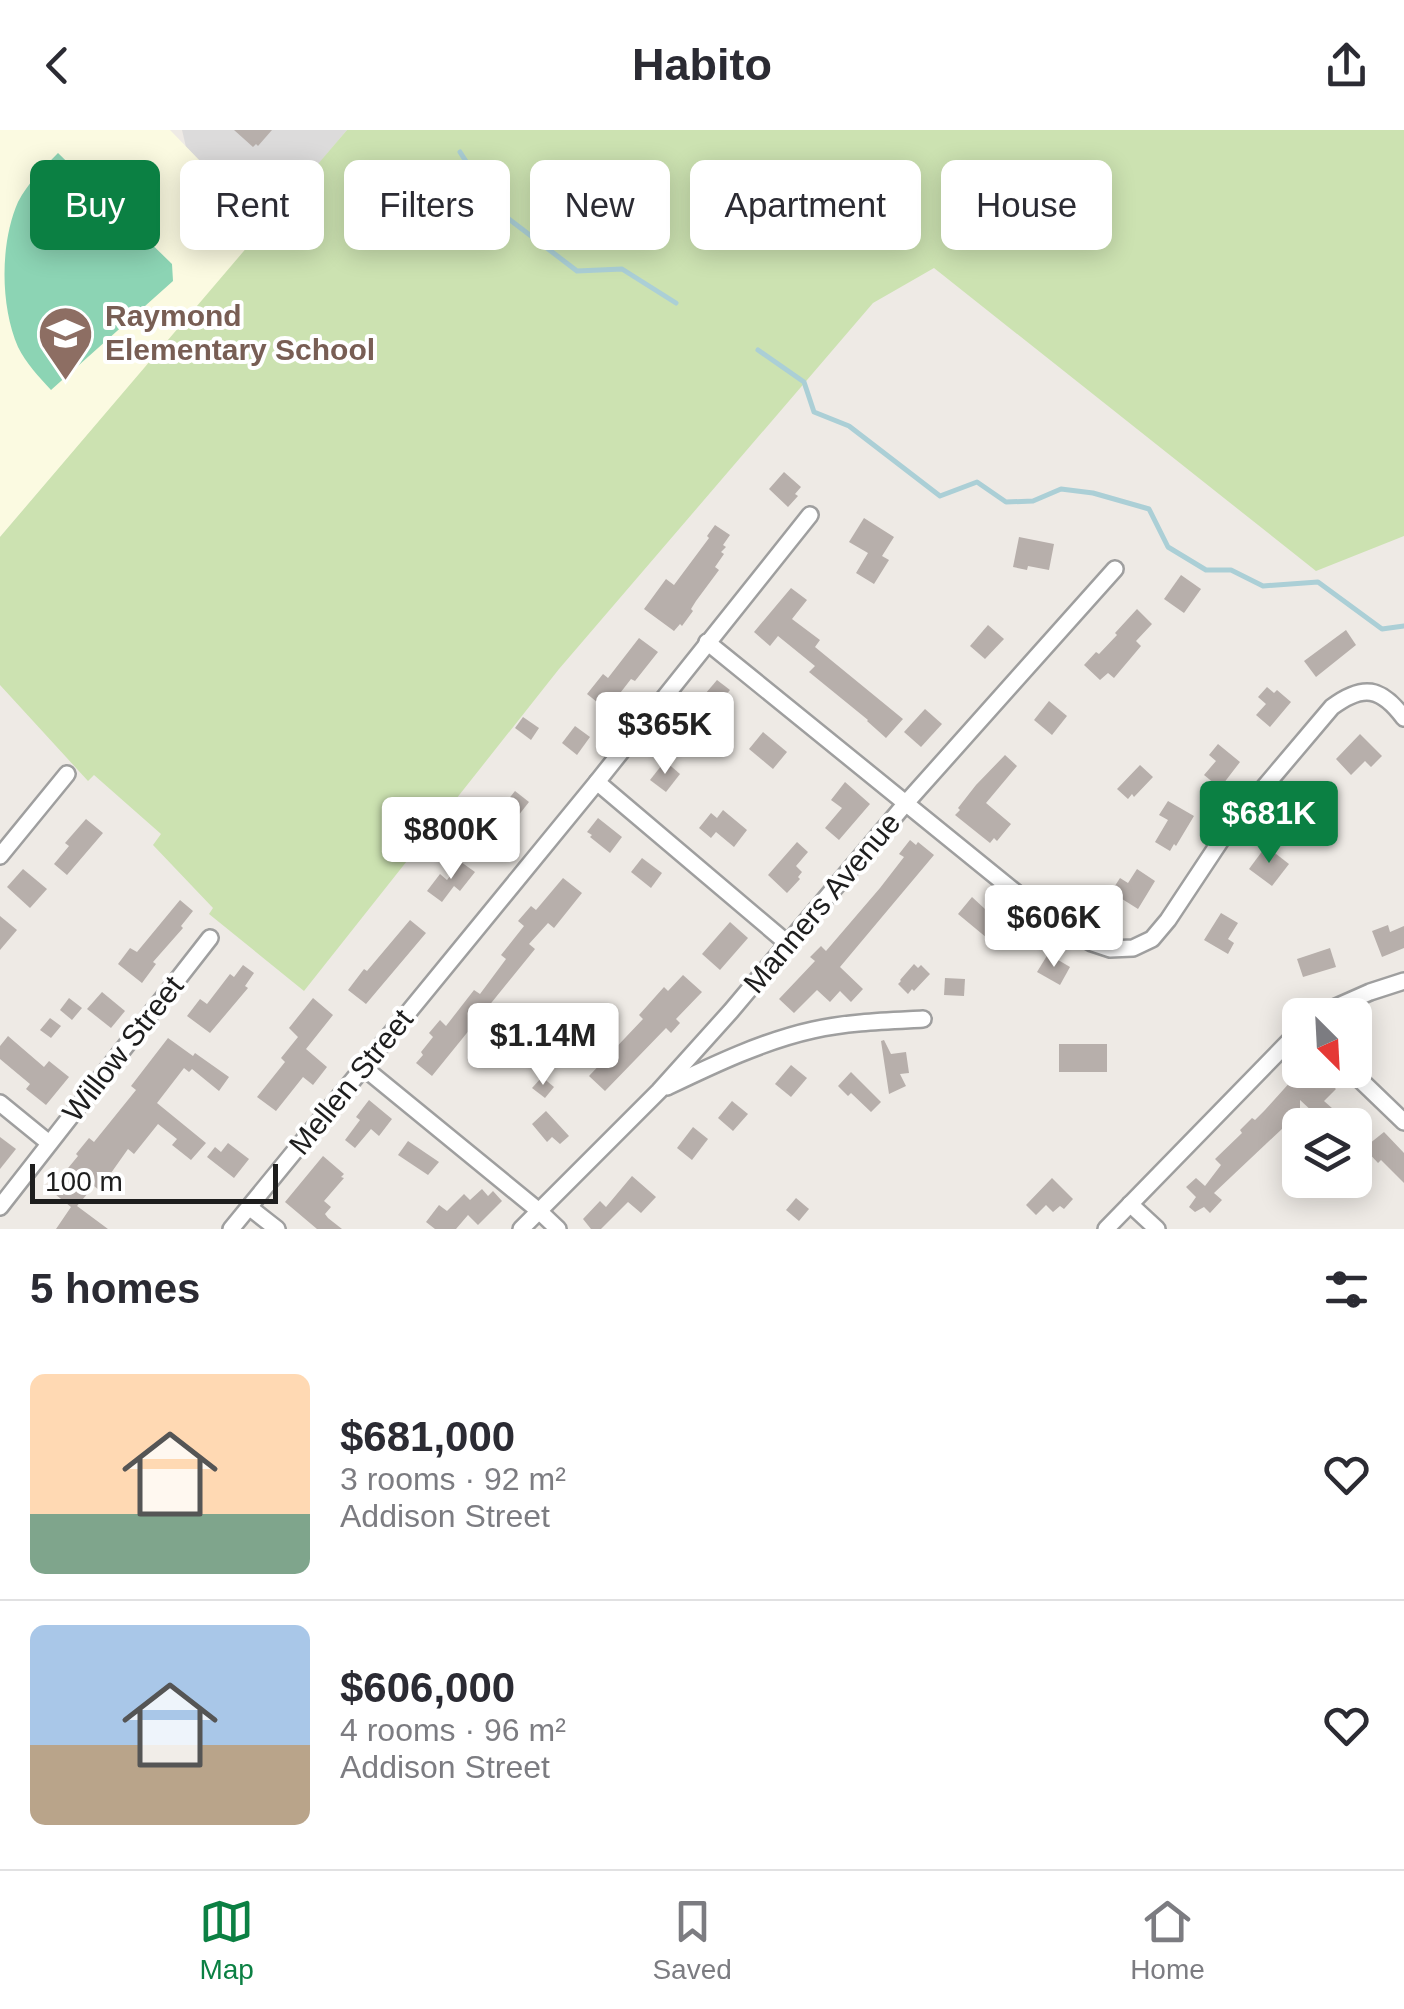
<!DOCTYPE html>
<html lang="en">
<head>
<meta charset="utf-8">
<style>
  body { margin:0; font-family:Helvetica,sans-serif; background:#f7f7f7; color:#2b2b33; height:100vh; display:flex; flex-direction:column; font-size:38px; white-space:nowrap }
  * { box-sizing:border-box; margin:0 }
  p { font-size:32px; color:#7c7c81 }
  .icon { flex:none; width:55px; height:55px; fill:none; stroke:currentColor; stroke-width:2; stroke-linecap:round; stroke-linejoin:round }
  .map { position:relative; height:1099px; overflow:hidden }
  .panel { display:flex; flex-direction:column; background:#fff; flex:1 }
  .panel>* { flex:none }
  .guide { position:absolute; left:30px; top:30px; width:1345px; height:90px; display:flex; gap:20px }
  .needle { width:65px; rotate:156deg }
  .fabs { position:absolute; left:1282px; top:868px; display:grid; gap:20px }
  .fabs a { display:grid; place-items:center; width:90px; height:90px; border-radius:15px; background:#fff; box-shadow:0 5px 25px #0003; font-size:50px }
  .scale { position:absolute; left:30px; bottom:25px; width:248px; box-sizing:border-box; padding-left:10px; border:5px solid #1e1e1e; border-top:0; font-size:28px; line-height:35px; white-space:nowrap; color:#1e1e1e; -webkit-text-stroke:8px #fff; paint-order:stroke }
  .price { position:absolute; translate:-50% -85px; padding:0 22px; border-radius:10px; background:#fff; color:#222; font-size:32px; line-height:65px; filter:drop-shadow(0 2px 5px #0008) }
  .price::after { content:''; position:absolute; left:50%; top:60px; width:30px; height:22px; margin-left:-15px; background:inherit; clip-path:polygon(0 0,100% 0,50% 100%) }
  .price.current { background:#0b8043; color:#fff }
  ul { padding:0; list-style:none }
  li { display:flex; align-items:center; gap:30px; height:250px; padding:0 30px }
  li+li { border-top:2px solid #e1e1e2 }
  li span { display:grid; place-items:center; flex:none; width:280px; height:200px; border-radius:15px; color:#555 }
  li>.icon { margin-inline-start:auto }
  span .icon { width:120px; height:120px; fill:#fffc; stroke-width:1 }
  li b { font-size:42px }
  h2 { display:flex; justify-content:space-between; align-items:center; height:120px; padding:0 30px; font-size:42px }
  .tag { padding:0 35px; border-radius:15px; background:#fff; box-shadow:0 5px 25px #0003; font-size:35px; line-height:90px }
  .tag.current { background:#0b8043; color:#fff }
  header { display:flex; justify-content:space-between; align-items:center; height:130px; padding:0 30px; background:#fff; font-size:45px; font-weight:700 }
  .tabs { display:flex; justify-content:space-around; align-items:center; height:140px; border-top:2px solid #e1e1e2; background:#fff; font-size:28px; color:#7c7c81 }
  .tabs a { display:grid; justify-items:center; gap:5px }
  .tabs .current { color:#0b8043 }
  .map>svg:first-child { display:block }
  .residential { fill:#dcdbdb }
  .education { fill:#fbfae1 }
  .grass { fill:#cce2b1 }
  .pitch { fill:#8cd4b4 }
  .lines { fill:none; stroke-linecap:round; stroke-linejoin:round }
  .stream { stroke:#abcfd6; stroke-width:5 }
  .building { fill:#b7afab }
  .street-casing { stroke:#9f9f9f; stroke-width:20 }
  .street { stroke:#fff; stroke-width:15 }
  .labels { text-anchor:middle; stroke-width:8; stroke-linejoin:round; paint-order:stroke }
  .education-label { font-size:30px; font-weight:bold; fill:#785e54; stroke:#fff; text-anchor:start }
  .street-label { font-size:30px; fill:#1e1e1e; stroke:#fff }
</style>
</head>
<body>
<header><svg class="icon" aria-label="back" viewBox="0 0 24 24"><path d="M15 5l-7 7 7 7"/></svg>Habito<svg class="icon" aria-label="share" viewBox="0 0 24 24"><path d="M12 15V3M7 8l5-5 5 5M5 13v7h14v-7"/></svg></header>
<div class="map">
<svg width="1404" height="1099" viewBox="0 0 1404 1099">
  <rect width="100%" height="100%" fill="#eeeae5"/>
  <path class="residential" d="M182 0H347L265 98 186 17Z"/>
  <path class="education" d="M0 0H170L265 98 0 407Z"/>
  <path class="grass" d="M347 0H1404V406L1316 441 934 138 873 173 559 539 304 861 209 784 213 778 153 715 161 704 94 645 88 651 0 555V407Z"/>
  <path class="pitch" d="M58 23 172 134 173 151 51 260C39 247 26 233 18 217 0 175 0 113 18 72 28 53 43 38 58 23Z"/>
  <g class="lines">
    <g class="stream">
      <path d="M460 22 497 80 577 141 622 139 676 173"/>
      <path d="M758 220 804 252 814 282 849 296 940 366 977 352 1006 372 1033 371 1061 359 1093 363 1149 379 1168 417 1206 440H1231L1263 456 1318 452 1382 499 1404 496"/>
    </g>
  </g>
  <g class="building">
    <path d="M234 0H272L258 16 256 14 253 17Z"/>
    <path d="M784 342 801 357 795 364 798 366 788 377 769 359Z"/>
    <path d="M864 388 894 407 882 426 889 430 874 454 856 443 868 423 849 412Z"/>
    <path d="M715 395 730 405 723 415 726 417 721 422 724 424 715 437 719 440 696 471 691 479 693 481 682 496 680 494 674 501 644 479 666 449 674 455 709 408 707 406Z"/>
    <path d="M1019 407 1054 414 1049 440 1028 436 1027 440 1013 437Z"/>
    <path d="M1181 445 1201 459 1184 483 1164 469Z"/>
    <path d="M791 458 807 470 792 489 820 510 815 517 903 589 886 608 867 591 868 590 809 542 815 536 778 506 770 516 754 502Z"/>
    <path d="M1137 479 1152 494 1136 511 1141 516 1114 548 1108 543 1100 550 1084 535 1096 522 1099 524 1117 505 1115 503Z"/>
    <path d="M988 495 1004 509 985 529 970 516Z"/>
    <path d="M1346 500 1356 515 1316 547 1304 531Z"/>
    <path d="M639 508 658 522 635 551 631 549 607 580 587 564 603 544 608 548Z"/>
    <path d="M717 550 730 560 713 581 700 570Z"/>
    <path d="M1267 557 1274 563 1277 560 1291 572 1270 597 1256 585 1266 574 1258 567Z"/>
    <path d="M1049 571 1067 586 1052 605 1034 590Z"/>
    <path d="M925 579 942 594 921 617 904 602Z"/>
    <path d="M523 587 539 598 531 610 515 598Z"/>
    <path d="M575 596 590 607 577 625 562 613Z"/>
    <path d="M763 602 787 622 773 639 749 619Z"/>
    <path d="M1360 604 1382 626 1371 637 1365 631 1351 645 1336 629Z"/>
    <path d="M1218 614 1240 632 1220 658 1204 645 1216 631 1209 625Z"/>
    <path d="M1005 625 1017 636 986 673 1011 694 997 711 994 708 990 713 955 685 960 680 958 678 976 655Z"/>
    <path d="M665 631 680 644 666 662 650 650Z"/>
    <path d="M1140 635 1153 647 1134 667 1132 664 1128 669 1117 659Z"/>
    <path d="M845 652 870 674 839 710 825 698 842 678 831 670Z"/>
    <path d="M1316 657 1331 670 1324 678 1329 682 1316 697 1311 693 1308 698 1293 685Z"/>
    <path d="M515 661 529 672 514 691 500 680Z"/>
    <path d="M1168 671 1194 686 1176 716 1174 714 1170 721 1155 712 1168 690 1159 685Z"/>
    <path d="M483 676 501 688 493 700 475 688Z"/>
    <path d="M723 680 747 700 734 717 716 702 711 708 699 698 711 683 717 688Z"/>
    <path d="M598 688 622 707 610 723 590 707 592 705 587 702Z"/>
    <path d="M86 689 103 703 67 745 54 734 69 716 65 713Z"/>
    <path d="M910 710 916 715 918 712 934 725 840 837 863 859 851 872 840 861 830 872 817 860 794 883 779 869 815 831 810 827 821 816 826 821 880 758 904 727 899 724Z"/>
    <path d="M797 712 808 722 796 736 802 742 798 747 800 749 787 763 768 745Z"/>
    <path d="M1266 716 1289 734 1272 756 1249 739Z"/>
    <path d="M642 728 662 743 651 758 631 742Z"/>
    <path d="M461 732 475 742 460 761 454 756 442 772 427 761 440 744 447 750Z"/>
    <path d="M23 739 47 759 30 778 7 757Z"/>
    <path d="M1137 739 1155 751 1138 779 1111 762 1120 748 1128 753Z"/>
    <path d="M563 748 582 763 554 798 548 793 529 814 535 819 432 946 416 933 423 925 421 922 433 907 429 903 440 890 446 896 474 860 480 864 506 829 501 825 524 796 518 791 531 776 536 780Z"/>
    <path d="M972 767 985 779 988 776 1004 789 987 808 958 784Z"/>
    <path d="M180 770 193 781 181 796 183 798 153 832 156 834 142 853 118 834 130 818 137 822Z"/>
    <path d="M1221 783 1238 793 1228 809 1234 813 1228 824 1204 810Z"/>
    <path d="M0 786 17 800 0 820Z"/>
    <path d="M410 790 426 803 366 874 348 860 364 839 367 841Z"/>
    <path d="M730 792 748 808 720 840 702 824Z"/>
    <path d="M1388 795 1390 802 1404 796V818L1382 827 1372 801Z"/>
    <path d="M1330 818 1336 837 1303 847 1297 829Z"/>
    <path d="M1048 824 1070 837 1060 855 1037 842Z"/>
    <path d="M914 834 918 838 921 835 930 844 914 861 912 859 908 864 898 854 901 851 900 850Z"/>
    <path d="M243 835 254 843 245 856 248 858 210 903 187 886 200 869 207 874 230 844 234 847Z"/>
    <path d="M683 845 702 862 676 889 680 893 671 903 666 898 605 961 589 946 643 889 639 885 664 857 668 861Z"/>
    <path d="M945 848 965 849 964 866 944 865Z"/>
    <path d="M102 862 125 881 111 898 87 879Z"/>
    <path d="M69 868 82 878 72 890 60 880Z"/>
    <path d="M313 868 333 885 306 919 327 937 313 955 303 947 276 981 257 967 285 932 281 928 298 907 289 898Z"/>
    <path d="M547 876 584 908 577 917 540 886Z"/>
    <path d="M50 888 61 896 51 908 40 900Z"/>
    <path d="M8 906 44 937 49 931 69 947 46 975 26 959 30 954 0 929V916Z"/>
    <path d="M168 908 193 926 195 923 229 947 219 961 192 939 189 942 184 938 157 973 206 1013 191 1030 172 1015 177 1009 158 994 134 1024 128 1019 99 1060 94 1056 77 1076 108 1099H56L71 1077 50 1060 78 1026 76 1024 89 1008 94 1012 136 960 131 956Z"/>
    <path d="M884 910 891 924 906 922 909 943 900 944 906 956 889 964 881 911Z"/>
    <rect x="1059" y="914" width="48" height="28"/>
    <path d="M791 935 807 948 791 967 775 954Z"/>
    <path d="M1301 940H1321L1329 947 1326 950 1336 959 1324 971 1351 995H1327L1300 970V982L1214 1063 1222 1070 1210 1083 1204 1077 1195 1082 1189 1077 1196 1067 1186 1057 1196 1048 1205 1056 1221 1035 1215 1029 1242 1003 1240 1000 1252 988 1255 990 1265 980Z"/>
    <path d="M851 942 881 972 871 982 851 963 848 966 838 956Z"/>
    <path d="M542 947 554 957 545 968 532 958Z"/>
    <path d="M369 970 392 989 379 1006 371 999 355 1018 345 1010 360 990 356 987Z"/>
    <path d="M732 971 748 984 733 1001 718 988Z"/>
    <path d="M546 981 569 1006 560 1014 552 1007 547 1012 532 994Z"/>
    <path d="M693 997 708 1009 692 1030 677 1018Z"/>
    <path d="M1384 1002 1404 1023V1053L1381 1030 1378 1033 1364 1018Z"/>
    <path d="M0 1007 16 1019 0 1039Z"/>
    <path d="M408 1011 439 1032 428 1045 398 1025Z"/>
    <path d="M228 1013 249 1029 234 1048 207 1027 215 1017 221 1022Z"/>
    <path d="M323 1026 344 1044 341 1047 344 1048 324 1071 331 1077 325 1084 328 1088 342 1099H317L285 1072Z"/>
    <path d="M632 1046 656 1067 641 1083 628 1072 601 1099H591L583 1089 600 1071 606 1077Z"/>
    <path d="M1052 1048 1073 1069 1064 1079 1060 1076 1053 1082 1046 1075 1036 1085 1026 1075Z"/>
    <path d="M482 1059 488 1066 493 1061 502 1071 478 1095 468 1085 456 1099H435L426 1092 439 1075 447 1081 464 1064 470 1070Z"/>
    <path d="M796 1068 809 1079 799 1091 786 1080Z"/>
  </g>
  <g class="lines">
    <defs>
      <g id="street">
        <path d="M707 512 1046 787 1092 813 1110 819 1133 818 1152 809 1168 790 1227 701 1332 577C1363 554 1381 557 1404 588"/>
        <path d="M597 652 787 813"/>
        <path d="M0 726 67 644"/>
        <path d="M1318 885 1370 862 1404 851"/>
        <path d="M363 937 539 1081 558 1099"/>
        <path d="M1350 940 1404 992"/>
        <path d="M667 957C713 935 763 911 813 900 849 892 886 891 923 889"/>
        <path d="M0 973 49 1013"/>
        <path d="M1130 1074 1157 1099"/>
        <path d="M0 1077 210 808"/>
        <path d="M249 1077 277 1099"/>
        <path d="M231 1099 597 652 810 385"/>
        <path d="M521 1099 659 961 731 881 906 673 1115 439"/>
        <path d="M1106 1099 1300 900"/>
      </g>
    </defs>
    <use href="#street" class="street-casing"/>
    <use href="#street" class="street"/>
  </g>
  <defs>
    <symbol id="school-pin" viewBox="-11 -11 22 30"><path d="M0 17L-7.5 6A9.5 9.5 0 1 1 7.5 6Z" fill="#8d6e63" stroke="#fff"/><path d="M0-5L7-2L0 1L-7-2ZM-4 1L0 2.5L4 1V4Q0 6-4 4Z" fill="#fff"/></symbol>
  </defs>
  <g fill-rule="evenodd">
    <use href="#school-pin" x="34" y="172" width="63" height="86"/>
  </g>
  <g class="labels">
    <g class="education-label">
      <text x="105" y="196">Raymond<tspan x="105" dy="34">Elementary School</tspan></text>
    </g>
    <g class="street-label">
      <text transform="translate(822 773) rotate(-50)" y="10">Manners Avenue</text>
      <text transform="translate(123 919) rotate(-52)" y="10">Willow Street</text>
      <text transform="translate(351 952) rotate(-51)" y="10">Mellen Street</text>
    </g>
  </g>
</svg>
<div class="fabs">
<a><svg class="needle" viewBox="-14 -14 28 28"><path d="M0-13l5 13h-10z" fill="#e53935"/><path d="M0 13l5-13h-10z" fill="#7c7c81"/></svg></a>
<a><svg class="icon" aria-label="layers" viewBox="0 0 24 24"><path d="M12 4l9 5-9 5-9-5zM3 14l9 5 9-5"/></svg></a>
</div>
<div class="scale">100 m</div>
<b class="price" style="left:665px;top:647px">$365K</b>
<b class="price current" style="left:1269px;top:736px">$681K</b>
<b class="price" style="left:451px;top:752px">$800K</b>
<b class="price" style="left:1054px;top:840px">$606K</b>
<b class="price" style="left:543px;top:958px">$1.14M</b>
<div class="guide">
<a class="tag current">Buy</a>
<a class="tag">Rent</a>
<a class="tag">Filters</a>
<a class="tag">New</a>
<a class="tag">Apartment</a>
<a class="tag">House</a>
</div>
</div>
<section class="panel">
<h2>5 homes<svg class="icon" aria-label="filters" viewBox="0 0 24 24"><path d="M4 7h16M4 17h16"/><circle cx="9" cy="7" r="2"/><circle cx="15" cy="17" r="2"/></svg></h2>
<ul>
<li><span style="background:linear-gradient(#ffd9b3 70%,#7fa58c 0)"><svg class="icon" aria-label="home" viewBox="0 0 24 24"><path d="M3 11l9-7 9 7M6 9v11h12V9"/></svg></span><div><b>$681,000</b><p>3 rooms · 92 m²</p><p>Addison Street</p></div><svg class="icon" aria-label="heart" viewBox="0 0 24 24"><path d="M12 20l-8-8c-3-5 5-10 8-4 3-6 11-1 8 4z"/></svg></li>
<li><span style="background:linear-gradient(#a9c7e8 60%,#b9a48a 0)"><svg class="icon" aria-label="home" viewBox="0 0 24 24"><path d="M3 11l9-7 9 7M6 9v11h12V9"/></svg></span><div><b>$606,000</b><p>4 rooms · 96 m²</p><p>Addison Street</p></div><svg class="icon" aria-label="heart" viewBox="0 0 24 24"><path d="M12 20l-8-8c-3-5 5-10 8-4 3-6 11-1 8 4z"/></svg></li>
</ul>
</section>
<nav class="tabs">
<a class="current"><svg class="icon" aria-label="map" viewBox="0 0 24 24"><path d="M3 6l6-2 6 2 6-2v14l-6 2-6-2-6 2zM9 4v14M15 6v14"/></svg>Map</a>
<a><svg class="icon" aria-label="saved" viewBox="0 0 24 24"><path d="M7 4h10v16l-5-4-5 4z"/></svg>Saved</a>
<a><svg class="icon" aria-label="home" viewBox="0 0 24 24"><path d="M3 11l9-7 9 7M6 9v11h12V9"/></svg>Home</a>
</nav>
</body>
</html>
